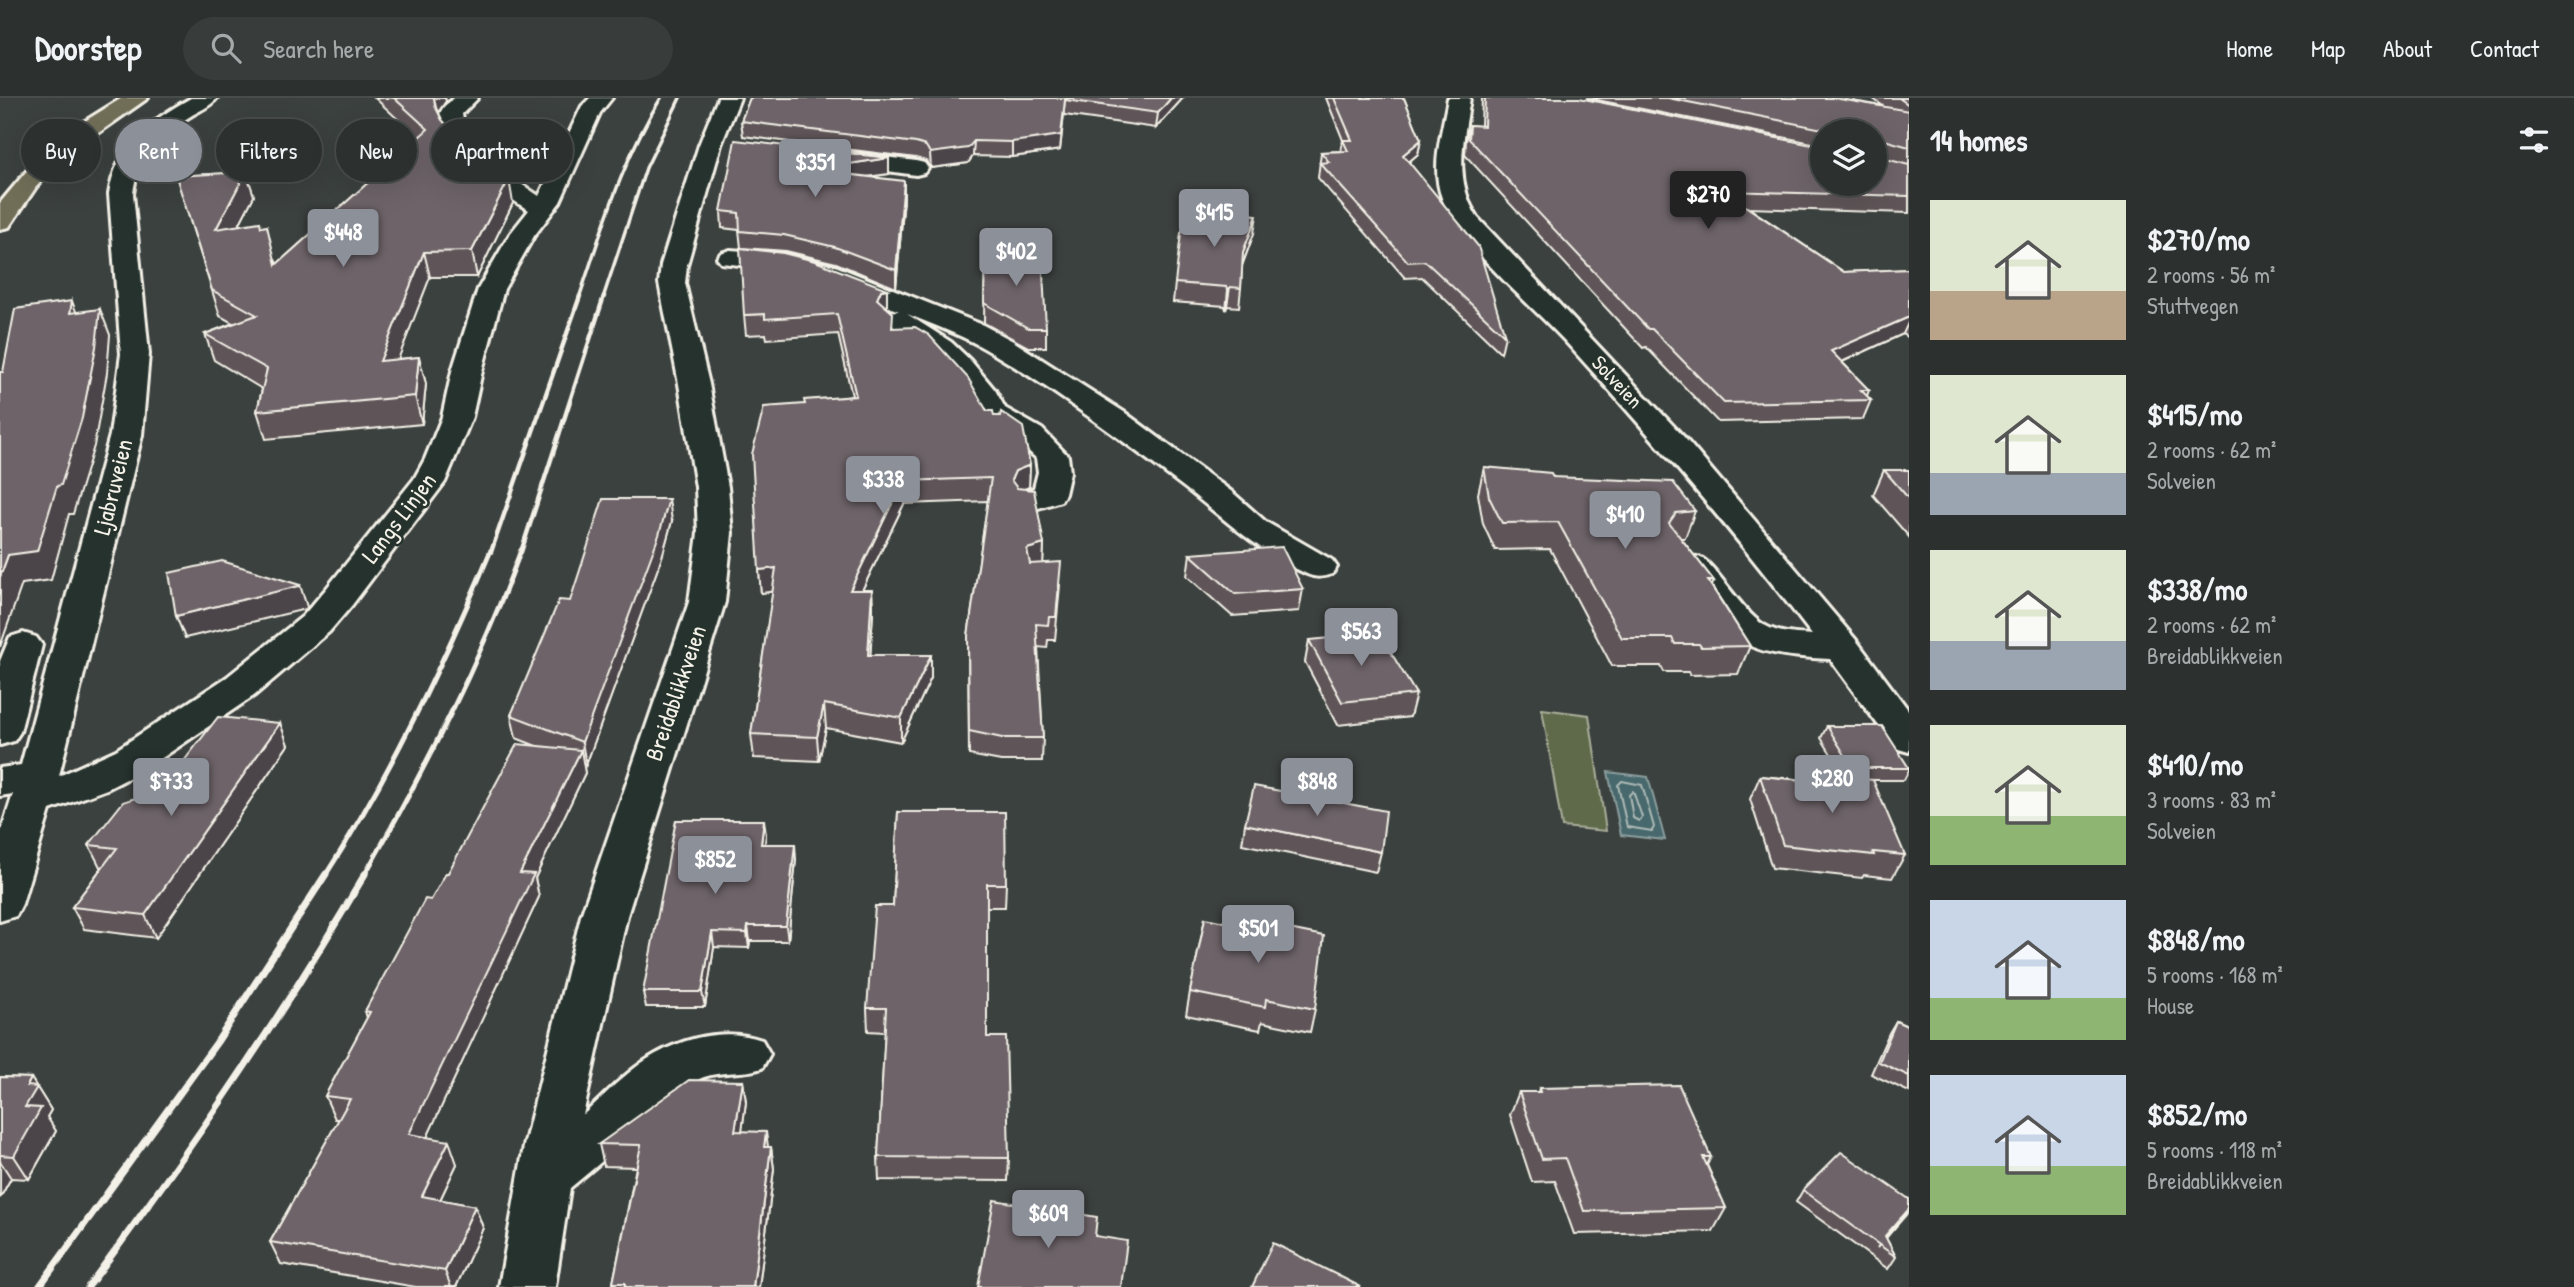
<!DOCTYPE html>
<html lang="en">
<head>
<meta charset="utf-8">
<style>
  body { margin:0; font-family:"Patrick Hand",sans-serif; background:#383d3b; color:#f1f3f6; height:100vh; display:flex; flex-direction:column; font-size:26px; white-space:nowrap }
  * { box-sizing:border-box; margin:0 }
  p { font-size:23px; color:#a6a9aa }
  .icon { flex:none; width:38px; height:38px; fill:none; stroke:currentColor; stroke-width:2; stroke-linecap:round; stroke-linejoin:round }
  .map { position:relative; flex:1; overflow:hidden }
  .details { display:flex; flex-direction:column; background:#2c312f; width:665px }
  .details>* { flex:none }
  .hud { position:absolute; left:21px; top:21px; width:665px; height:63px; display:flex; gap:14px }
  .buttons { position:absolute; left:1810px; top:21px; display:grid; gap:14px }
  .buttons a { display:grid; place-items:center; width:77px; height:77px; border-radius:50%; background:#2c312f; box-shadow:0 7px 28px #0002,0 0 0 2px #484c4b; font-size:35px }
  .price { position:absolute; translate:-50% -60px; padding:0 16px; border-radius:7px; background:#8c9099; color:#fff; font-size:23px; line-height:46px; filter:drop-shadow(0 2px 4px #0008) }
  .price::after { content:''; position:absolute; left:50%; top:42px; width:21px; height:16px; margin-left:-10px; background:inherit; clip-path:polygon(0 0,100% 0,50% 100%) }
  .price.on { background:#222; color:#fff }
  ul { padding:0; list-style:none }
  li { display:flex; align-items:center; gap:21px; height:175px; padding:0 21px }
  li span { display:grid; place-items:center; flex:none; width:196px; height:140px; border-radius:0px; color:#555 }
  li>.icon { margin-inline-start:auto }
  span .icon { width:84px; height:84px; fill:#fffc; stroke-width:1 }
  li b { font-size:30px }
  h2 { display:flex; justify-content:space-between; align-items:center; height:84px; padding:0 21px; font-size:30px }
  .tag { padding:0 24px; border-radius:32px; background:#2c312f; box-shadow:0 7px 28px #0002,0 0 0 2px #484c4b; font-size:24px; line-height:63px }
  .tag.on { background:#8c9099; color:#fff }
  header { display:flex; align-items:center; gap:42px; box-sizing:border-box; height:98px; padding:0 35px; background:#2c312f; border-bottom:2px solid #484c4b }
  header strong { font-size:33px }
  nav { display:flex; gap:38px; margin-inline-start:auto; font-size:24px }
  .search { width:490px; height:63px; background:#383d3b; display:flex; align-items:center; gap:18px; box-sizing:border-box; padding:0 24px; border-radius:38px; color:#a6a9aa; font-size:26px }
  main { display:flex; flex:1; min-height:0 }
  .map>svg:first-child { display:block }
  .green { fill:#5f6b4c; stroke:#aaae9a; stroke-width:2 }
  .water { fill:#46676c; stroke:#8c9e9e; stroke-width:2 }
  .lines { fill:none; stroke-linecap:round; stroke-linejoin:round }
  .shore { stroke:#aebab6; stroke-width:2 }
  .minor-casing { stroke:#f4f1e8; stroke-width:6 }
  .highway-casing { stroke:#f4f1e8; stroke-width:6 }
  .minor { fill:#26332d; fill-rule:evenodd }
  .highway { fill:#716e59; fill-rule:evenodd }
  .rail-far3 { stroke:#f4f1e8; stroke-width:3.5 }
  .rail-far2 { stroke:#f4f1e8; stroke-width:4.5 }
  .rail-far1 { stroke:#f4f1e8; stroke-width:5 }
  .rail { stroke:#f4f1e8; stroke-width:7 }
  .wall { fill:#5e5559; stroke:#f4f1e8; stroke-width:2 }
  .shaded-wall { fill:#4c4549; stroke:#f4f1e8; stroke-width:2 }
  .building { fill:#6d6368; stroke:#f4f1e8; stroke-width:2 }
  .labels { text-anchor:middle; stroke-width:5; stroke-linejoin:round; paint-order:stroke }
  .far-street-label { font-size:21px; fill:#f4f1e8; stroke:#26332d }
  .street-label { font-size:24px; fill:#f4f1e8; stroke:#26332d }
</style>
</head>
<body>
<header>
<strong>Doorstep</strong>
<div class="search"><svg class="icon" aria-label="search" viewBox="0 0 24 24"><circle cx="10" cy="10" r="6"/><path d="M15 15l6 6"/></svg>Search here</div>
<nav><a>Home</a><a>Map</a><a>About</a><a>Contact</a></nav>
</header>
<main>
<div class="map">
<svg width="1909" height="1189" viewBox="0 0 1909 1189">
  <rect width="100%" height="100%" fill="#3b413f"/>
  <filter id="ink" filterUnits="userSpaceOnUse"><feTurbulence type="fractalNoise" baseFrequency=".0143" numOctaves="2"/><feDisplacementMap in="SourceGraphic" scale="14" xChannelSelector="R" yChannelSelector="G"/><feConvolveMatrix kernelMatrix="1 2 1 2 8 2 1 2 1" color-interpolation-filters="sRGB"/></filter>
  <g filter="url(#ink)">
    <path class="green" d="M1542 611 1589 617 1606 733 1562 729Z"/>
    <path class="water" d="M1608 674 1648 679 1665 742 1621 737Z"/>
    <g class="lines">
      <g class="shore">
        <path d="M1622 683 1642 687 1654 729 1652 733 1627 729 1618 687Z"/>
        <path d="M1633 693 1642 719 1639 723 1633 720 1629 697Z"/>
      </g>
      <defs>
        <g id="minor">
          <path d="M191 0H217C210 9 198 13 189 19 158 38 137 59 133 96L149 256 142 337 59 678 116 652 227 579 303 518 326 491 414 381 425 361 442 319 452 273 478 191 510 136 529 112C504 98 437 49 440 16 441 9 449 5 454 0H478L462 16C466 52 511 79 539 98L582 8 590 0H612L600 15 560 104 534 138 504 191 482 273 472 319 445 384 352 507 329 534 255 597 144 672 107 691 50 712 22 806 16 818 0 823V737L13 696 0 698V670L21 667 110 337 121 256 109 96C116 48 151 22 191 0Z"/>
          <path d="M718 0H740L721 47 687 167 685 185 709 286 728 389 732 435 725 504 627 818 583 1017C600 1002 616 984 635 970 670 943 720 927 762 942L770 956 762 970C743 977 723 972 704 979 670 991 649 1020 624 1044 606 1060 588 1075 570 1090L555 1189H499L524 1048 581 818 689 504 698 435 696 389 679 286 659 185 661 167 699 47Z"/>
          <path d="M1448 0H1470C1464 42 1453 81 1477 119L1683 338 1856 542 1909 613V654L1895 650 1830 561C1738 557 1726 542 1675 468L1680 461C1687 459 1693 457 1701 460 1714 465 1742 514 1764 527 1779 536 1796 536 1812 537 1735 435 1652 339 1566 244 1530 205 1460 148 1442 100 1430 69 1443 31 1448 0Z"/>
          <path d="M837 53 916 63 924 65 928 70 924 75 916 77 829 65 826 60 829 55Z"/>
          <path d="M730 152 785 156 835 168 983 227 1013 243 1124 314 1232 394 1266 424 1332 462 1337 469 1332 476C1323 479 1316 480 1307 476 1260 455 1225 421 1185 390 1123 343 1061 296 994 256 967 239 937 228 907 216L951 244 970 262 995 292 1005 310 1042 331 1068 358 1070 374 1065 396 1061 403 1029 413 1017 410 1013 403 1017 396 1034 390 1038 374 1036 360 1020 345 981 321 970 300 931 256 884 226 880 220 884 214 899 213 817 180 785 172 721 165 717 160 721 155Z"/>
          <path d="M23 535 36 539 42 547 20 634 14 643 0 647V563L10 539Z"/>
        </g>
        <path id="highway" d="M122 0H148L67 57 36 89 9 129 0 131V105L35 63 69 33Z"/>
      </defs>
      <use href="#minor" class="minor-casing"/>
      <use href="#highway" class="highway-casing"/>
      <use href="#minor" class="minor"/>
      <use href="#highway" class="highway"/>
      <g class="rail-far3">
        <path d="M579 200C602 133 622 61 661 0"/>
        <path d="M603 200 646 70 680 0"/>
      </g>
      <g class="rail-far2">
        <path d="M491 454 580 198"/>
        <path d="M521 454 604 198"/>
      </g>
      <g class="rail-far1">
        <path d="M325 778C391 676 444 564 491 452"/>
        <path d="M364 778C424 673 479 566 521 452"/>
      </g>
      <g class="rail">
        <path d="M39 1189 217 944 326 776"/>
        <path d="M88 1189C187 1057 282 919 365 776"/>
      </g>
    </g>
    <g class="wall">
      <path d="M375 0H445L446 3 439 15 442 22 513 105 477 179H430L398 261 419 259 426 286 422 326 266 341 257 313 262 291 214 262 205 236 233 225 220 218 176 78 246 74 254 98 239 127 261 129 277 166 418 40Z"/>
      <path d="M750 0H1183L1156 30 1064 17 1060 52 1012 59 973 58 968 65 931 70 926 63 916 60 743 38 741 23Z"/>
      <path d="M1326 0H1404L1421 42 1418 56 1409 64 1505 238 1501 255 1422 179 1405 180 1318 80 1321 54 1341 53 1343 42Z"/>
      <path d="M1482 0H1579L1822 86 1874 33H1822V47L1587 0H1834L1883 8 1872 0H1909V115L1749 110 1844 174 1909 171V241L1903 236 1842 264 1869 292 1867 298 1871 302 1863 321 1718 324 1646 249 1643 250 1465 57 1466 43 1470 27 1481 28Z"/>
      <path d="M889 60V76L868 79 904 100 896 190 836 165 786 153 741 150 739 132 722 130 721 113Z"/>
      <path d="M1199 110 1254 135 1242 168 1241 190 1239 209 1227 208 1226 212 1225 208 1173 204 1175 185 1198 119Z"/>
      <path d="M985 156 1046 230V249H1028L984 225Z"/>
      <path d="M887 210 893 230 994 318 1030 367 1029 389 1024 391 1044 446 1043 465 1060 487 1055 542H1048L1047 550 1038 549 1043 640 1042 663H1001L969 657 968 538 988 403 904 406 862 492H872L873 515 870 557 931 580 901 644 826 630 819 663 754 660 751 636 773 493 761 495 759 472 804 306 852 298 838 236 767 241 766 236 746 237 744 217Z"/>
      <path d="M1484 369 1553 379 1695 413 1685 440H1681L1714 483 1712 488 1750 548 1738 576 1690 577 1688 574H1664L1661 568H1612L1550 451 1495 452 1483 426 1478 396Z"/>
      <path d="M1884 372H1909V439L1873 397Z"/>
      <path d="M672 423 662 459 586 667 583 666 585 675 535 780 539 799 427 1039 457 1066 440 1102 475 1108 483 1130 456 1189H416L281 1166 270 1144 339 1021H335L325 998 367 920 365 913 431 802 448 775 539 649 516 640 511 617 570 503Z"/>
      <path d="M1190 456 1303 491 1299 513 1232 518 1187 478Z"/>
      <path d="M1309 542 1377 543 1416 596 1410 619 1338 627 1305 564Z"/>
      <path d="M280 625 288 647 156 840 84 831 72 809 102 769H100L89 747 177 672Z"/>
      <path d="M1827 628 1909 669V672L1904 682H1866L1905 757 1892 780 1864 777 1862 780 1772 770 1750 701 1760 678 1808 682 1810 676 1846 680 1821 640Z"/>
      <path d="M898 714 1006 786 1005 809H987V939L1009 1060 1008 1083 879 1082 878 1059 885 934 868 933 867 910 893 808Z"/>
      <path d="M1245 726 1381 754 1376 774 1242 746Z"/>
      <path d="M766 737 764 746 796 761 788 843H750L749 850 714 849 705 909H646L643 894Z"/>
      <path d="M1205 820 1315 911 1310 934 1262 924 1260 932 1186 917 1190 894Z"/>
      <path d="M1896 923 1909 929V994L1871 976 1889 935Z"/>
      <path d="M0 979 31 980 51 1012 47 1019 56 1033 29 1081 11 1080 0 1100Z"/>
      <path d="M743 983 746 1004 742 1033 768 1049H771L774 1071 759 1189H614L613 1185 636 1069 604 1068 599 1046Z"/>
      <path d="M1539 990 1711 1059 1707 1067 1726 1110 1713 1133 1574 1136 1555 1083 1532 1084 1510 1017 1519 994H1538Z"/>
      <path d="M1803 1092 1909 1101V1112L1886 1140 1896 1159 1888 1171 1796 1104Z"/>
    </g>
    <g class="shaded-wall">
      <path d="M434 0H445L446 3 437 16 440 30Z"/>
      <path d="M1171 0H1183L1156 30 1158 15Z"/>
      <path d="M1065 2 1060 52 1012 59V44Z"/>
      <path d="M1421 42 1418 56 1400 71 1403 57Z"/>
      <path d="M974 43 973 58 968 65 931 70 930 55Z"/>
      <path d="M889 60V76L829 84 828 69Z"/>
      <path d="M246 74 254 98 224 156 216 131Z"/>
      <path d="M509 81 513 105 477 179 472 153Z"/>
      <path d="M904 83V100L896 190V172Z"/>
      <path d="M1257 117 1254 135 1240 173 1243 154Z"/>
      <path d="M424 154 430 179 387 290 380 263Z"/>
      <path d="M1230 189 1227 208 1226 212 1228 192Z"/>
      <path d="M887 191V211L877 201 881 192Z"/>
      <path d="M72 203 82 229 70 215Z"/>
      <path d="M100 211 110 237 107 275 94 348 73 416H69L51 482 22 486 0 549V479Z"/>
      <path d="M1909 219V223L1903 236 1824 272 1831 253Z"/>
      <path d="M419 259 426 286 422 326 415 298Z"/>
      <path d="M1030 367 1029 389 1015 395 1011 382 1015 373Z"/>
      <path d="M903 383 904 406 851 515 850 492Z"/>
      <path d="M669 401 672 423 662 459 586 667 582 644Z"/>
      <path d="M1044 446 1043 468 1026 474 1027 451Z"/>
      <path d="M776 470 778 493 761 495 759 472Z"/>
      <path d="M300 487 307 509 306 511 185 540 176 518Z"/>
      <path d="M872 492 873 515 869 580 868 557Z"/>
      <path d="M931 557V580L901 644V620Z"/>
      <path d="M824 606 826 630 819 663 817 639Z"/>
      <path d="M280 625 288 647 156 840 145 817Z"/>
      <path d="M581 652 585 675 535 780 539 799 418 1059 409 1036 520 775Z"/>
      <path d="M764 722 766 737 763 761 761 746Z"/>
      <path d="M795 746 796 761 788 843 786 828Z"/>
      <path d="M748 828 750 843 749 850 747 835Z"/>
      <path d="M712 834 714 849 705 909 702 894Z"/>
      <path d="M31 980 51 1012 47 1019 56 1033 29 1081 14 1058 27 988Z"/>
      <path d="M743 983 746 1004 739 1055 735 1033Z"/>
      <path d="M766 1034 769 1056 764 1049Z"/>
      <path d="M449 1043 457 1066 431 1121 422 1098Z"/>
      <path d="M771 1049 774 1071 759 1189H753Z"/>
      <path d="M0 1063 11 1080 0 1100Z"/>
      <path d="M475 1108 483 1130 456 1189H451L445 1173Z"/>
      <path d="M1909 1111 1906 1117 1877 1150 1885 1138Z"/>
    </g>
    <g class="building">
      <path d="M394 0H434L435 8 442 22 468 50 509 81 472 153 424 154 380 263 419 259 415 298 257 313 267 271 205 236 257 217 212 192 176 78 246 74 216 131 260 124 261 129 267 128 276 167 428 31Z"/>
      <path d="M750 0H1171L1158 15 1065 2 1061 37 1012 44 974 43 968 50 930 55 926 48 916 45 741 23Z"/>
      <path d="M1334 0H1404L1421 42 1403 57 1478 148 1505 238 1425 163 1408 164 1320 65 1329 64 1321 54 1348 53 1343 42H1352Z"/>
      <path d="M1485 0H1579L1822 49V86H1874V33H1828V32L1668 0H1834L1909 13V49L1881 41 1877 44 1878 59 1909 67V98L1723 93 1844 174 1909 171V219L1831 253 1869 292H1861L1871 302 1724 305 1652 231H1648L1469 41 1470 27 1484 28Z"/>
      <path d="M1899 0H1909V7Z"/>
      <path d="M735 42 889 60 828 69V74L904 83 896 172 835 149 784 137 740 133 739 115 721 113Z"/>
      <path d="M1199 110 1257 117 1243 154 1241 190 1230 189 1228 192 1227 189 1175 185 1181 135 1189 118 1202 119Z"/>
      <path d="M740 150 783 155 815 163 887 191 881 192 877 201 893 215 892 230 915 229 929 237 968 280 987 313H993L994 318H1000L1001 314 1023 329 1030 367 1015 373 1011 382 1017 390 1034 392 1044 446 1027 451 1030 466 1061 464 1056 519H1049L1048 527 1036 526 1043 640H1002L969 633 968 538 991 380 903 383 850 492H872L868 557H931L901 620 824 606 817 639 751 636 776 470 759 472 752 356 764 309 805 306 804 302 856 298 837 216 765 221V216L744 217Z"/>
      <path d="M985 156H1042L1046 230H1028L984 205Z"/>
      <path d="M72 203 70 215 100 211 96 249 82 320 61 387 57 388 37 453 8 457 0 479V274H3L15 211Z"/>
      <path d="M1484 369 1551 375 1553 379 1673 384 1695 413 1676 415 1669 425 1714 483H1708L1750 548 1701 549 1699 546H1675L1672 540H1622L1558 424 1502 425 1489 399Z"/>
      <path d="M1884 372H1909V401Z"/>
      <path d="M603 401H669L659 437 582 644 511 617 559 502 570 503Z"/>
      <path d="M1282 449 1303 491 1235 496 1190 456Z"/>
      <path d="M222 463 300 487 299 488 176 518 169 475Z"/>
      <path d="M1372 536 1377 543H1384L1416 596 1342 604 1309 542Z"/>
      <path d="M218 619 280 625 145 817 72 809 117 750 89 747 123 704 151 695 171 671 177 672Z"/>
      <path d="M1827 628H1882L1909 670H1853Z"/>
      <path d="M517 646 581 652 520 775 534 776 409 1036 449 1043 422 1098 475 1108 445 1173 270 1144 350 1001 325 998 370 914 365 913 425 801 431 802 446 775H448Z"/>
      <path d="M1810 676 1873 682 1905 757 1873 754 1874 757 1783 747 1760 678 1812 683Z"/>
      <path d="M1254 688 1386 713 1381 754 1245 726Z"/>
      <path d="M898 714H1005L1006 786H987V939H1006L1009 1060 878 1059 886 910H867L875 808H893Z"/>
      <path d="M676 722H764L761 746H795L786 828H748L747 835 712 834 702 894H643Z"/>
      <path d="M1205 820 1273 834 1274 828 1324 838 1315 911 1266 901 1265 909 1190 894Z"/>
      <path d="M1896 923 1909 929V978L1879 964Z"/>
      <path d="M0 979 31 980 27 988 37 989 25 1009 41 1010 14 1058 0 1057Z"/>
      <path d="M689 982 743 983 735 1033 766 1034 764 1049H771L753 1189H625V1185H613L641 1047 599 1046Z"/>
      <path d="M1679 987 1711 1059H1703L1726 1110 1584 1113 1565 1060 1542 1061 1519 994H1540L1539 990Z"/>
      <path d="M1841 1054 1909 1101V1111L1885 1138 1896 1159 1803 1092Z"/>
      <path d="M994 1102 1097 1119 1095 1138 1127 1143 1121 1189H978Z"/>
      <path d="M1273 1145 1361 1189H1252Z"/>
    </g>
  </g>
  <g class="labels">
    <g class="far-street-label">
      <text transform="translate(1617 284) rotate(47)" y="7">Solveien</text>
    </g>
    <g class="street-label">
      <text transform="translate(113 389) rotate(-76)" y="8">Ljabruveien</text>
      <text transform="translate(399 420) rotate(-53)" y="8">Langs Linjen</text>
      <text transform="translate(676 595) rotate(-71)" y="8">Breidablikkveien</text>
    </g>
  </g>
</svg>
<div class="buttons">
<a><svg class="icon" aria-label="layers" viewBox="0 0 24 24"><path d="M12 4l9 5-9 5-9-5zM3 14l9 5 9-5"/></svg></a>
</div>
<b class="price" style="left:815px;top:101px">$351</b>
<b class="price on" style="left:1708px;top:133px">$270</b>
<b class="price" style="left:1214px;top:151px">$415</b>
<b class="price" style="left:343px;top:171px">$448</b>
<b class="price" style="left:1016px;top:190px">$402</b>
<b class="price" style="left:883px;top:418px">$338</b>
<b class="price" style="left:1625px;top:453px">$410</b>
<b class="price" style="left:1361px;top:570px">$563</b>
<b class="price" style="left:1832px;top:717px">$280</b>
<b class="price" style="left:171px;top:720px">$733</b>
<b class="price" style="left:1317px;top:720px">$848</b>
<b class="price" style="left:715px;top:798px">$852</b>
<b class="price" style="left:1258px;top:867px">$501</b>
<b class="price" style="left:1048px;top:1152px">$609</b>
<div class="hud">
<a class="tag">Buy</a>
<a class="tag on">Rent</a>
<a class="tag">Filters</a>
<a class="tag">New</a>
<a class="tag">Apartment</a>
</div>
</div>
<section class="details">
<h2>14 homes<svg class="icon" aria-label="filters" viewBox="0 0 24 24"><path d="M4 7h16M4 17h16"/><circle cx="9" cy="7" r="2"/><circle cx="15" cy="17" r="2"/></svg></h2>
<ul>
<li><span style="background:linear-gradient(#dfe7d0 65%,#b9a48a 0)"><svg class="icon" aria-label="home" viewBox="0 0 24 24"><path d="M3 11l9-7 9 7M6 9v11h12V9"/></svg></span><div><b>$270/mo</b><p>2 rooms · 56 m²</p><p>Stuttvegen</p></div></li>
<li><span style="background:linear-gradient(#dfe7d0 70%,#9aa5b1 0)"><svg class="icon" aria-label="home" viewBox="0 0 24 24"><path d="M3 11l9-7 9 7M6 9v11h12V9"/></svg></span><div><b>$415/mo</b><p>2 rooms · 62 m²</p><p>Solveien</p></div></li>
<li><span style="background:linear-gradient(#dfe7d0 65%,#9aa5b1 0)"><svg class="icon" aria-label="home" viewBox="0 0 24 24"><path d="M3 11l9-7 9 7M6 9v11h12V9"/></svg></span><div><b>$338/mo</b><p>2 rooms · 62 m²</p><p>Breidablikkveien</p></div></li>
<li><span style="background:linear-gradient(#dfe7d0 65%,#8fb573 0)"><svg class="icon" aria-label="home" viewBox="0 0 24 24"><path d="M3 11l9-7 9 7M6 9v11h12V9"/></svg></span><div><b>$410/mo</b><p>3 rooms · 83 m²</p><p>Solveien</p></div></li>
<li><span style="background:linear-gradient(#c9d6e8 70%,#8fb573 0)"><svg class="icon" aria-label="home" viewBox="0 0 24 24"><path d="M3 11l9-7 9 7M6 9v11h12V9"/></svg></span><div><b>$848/mo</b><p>5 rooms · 168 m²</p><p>House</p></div></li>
<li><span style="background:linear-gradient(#c9d6e8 65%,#8fb573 0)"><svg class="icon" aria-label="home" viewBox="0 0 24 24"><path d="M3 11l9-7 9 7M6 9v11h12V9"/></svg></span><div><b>$852/mo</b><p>5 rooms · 118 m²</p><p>Breidablikkveien</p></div></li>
</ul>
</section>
</main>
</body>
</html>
